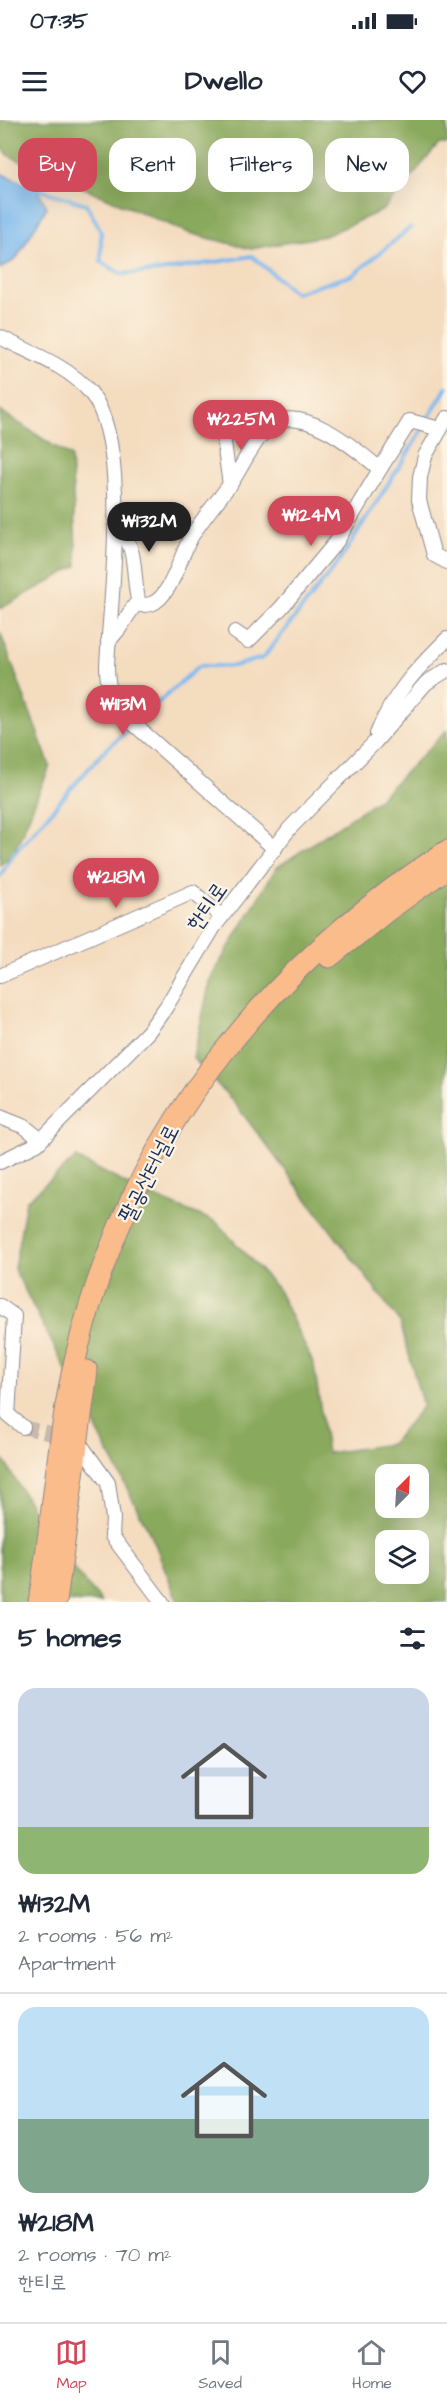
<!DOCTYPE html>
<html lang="en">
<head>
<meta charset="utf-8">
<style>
  body { margin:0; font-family:"Architects Daughter","Poor Story",sans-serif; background:#f6f6f7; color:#1f2937; height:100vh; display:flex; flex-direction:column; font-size:22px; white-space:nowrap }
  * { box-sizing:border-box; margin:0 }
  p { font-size:20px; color:#747a83 }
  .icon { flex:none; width:33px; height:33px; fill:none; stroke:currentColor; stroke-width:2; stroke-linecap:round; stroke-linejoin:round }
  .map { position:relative; height:1482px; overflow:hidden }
  .side { display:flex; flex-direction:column; background:#fff; flex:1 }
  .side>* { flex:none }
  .guide { position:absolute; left:18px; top:18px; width:411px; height:54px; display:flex; gap:12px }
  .needle { width:39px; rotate:24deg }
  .buttons { position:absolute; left:375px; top:1344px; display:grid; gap:12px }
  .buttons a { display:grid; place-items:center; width:54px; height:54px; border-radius:12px; background:#fff; box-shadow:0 6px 24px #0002; font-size:30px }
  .price { position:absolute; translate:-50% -51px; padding:0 14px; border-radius:21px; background:#d1495b; color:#fff; font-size:20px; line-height:39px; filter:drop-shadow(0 2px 3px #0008) }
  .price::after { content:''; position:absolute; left:50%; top:36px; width:18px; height:14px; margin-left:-9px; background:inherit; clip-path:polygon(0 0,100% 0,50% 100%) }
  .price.selected { background:#222; color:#fff }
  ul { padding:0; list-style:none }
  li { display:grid; align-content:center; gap:12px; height:318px; padding:0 18px }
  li+li { border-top:2px solid #e0e1e3 }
  li span { display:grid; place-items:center; height:186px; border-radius:18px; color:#555 }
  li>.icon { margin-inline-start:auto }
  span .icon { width:108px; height:108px; fill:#fffc; stroke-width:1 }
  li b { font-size:26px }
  h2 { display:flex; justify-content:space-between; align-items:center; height:72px; padding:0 18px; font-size:26px }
  .pill { padding:0 21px; border-radius:18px; background:#fff; box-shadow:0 6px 24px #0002; font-size:21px; line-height:54px }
  .pill.selected { background:#d1495b; color:#fff }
  .status { display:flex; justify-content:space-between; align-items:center; height:42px; padding:0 30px; background:#fff; direction:ltr }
  .status svg { height:16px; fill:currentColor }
  header { display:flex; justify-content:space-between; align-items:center; height:78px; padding:0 18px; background:#fff; font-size:27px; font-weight:700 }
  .tabs { display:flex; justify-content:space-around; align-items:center; height:84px; border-top:2px solid #e0e1e3; background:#fff; font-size:16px; color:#747a83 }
  .tabs a { display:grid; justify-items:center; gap:3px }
  .tabs .selected { color:#d1495b }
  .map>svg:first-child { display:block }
  .forest { fill:#89a95c; stroke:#526c5d; stroke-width:1.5; fill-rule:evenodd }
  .water { fill:#7cb9ef; stroke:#4c74a6; stroke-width:1.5 }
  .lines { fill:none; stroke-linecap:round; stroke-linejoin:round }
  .stream { stroke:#7cb9ef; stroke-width:4 }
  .minor-tunnel { stroke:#c9b9ac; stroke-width:14; stroke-dasharray:14 7; stroke-linecap:butt }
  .minor-casing { stroke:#88868e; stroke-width:16 }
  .highway-casing { stroke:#88868e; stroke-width:23 }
  .minor { stroke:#fff; stroke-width:14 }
  .highway { stroke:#fabc8b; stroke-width:21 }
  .labels { text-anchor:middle; stroke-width:4.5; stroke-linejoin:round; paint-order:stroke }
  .street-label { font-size:22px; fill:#1b2f5e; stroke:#fcf5e5 }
</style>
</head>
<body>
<div class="status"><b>07:35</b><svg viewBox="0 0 49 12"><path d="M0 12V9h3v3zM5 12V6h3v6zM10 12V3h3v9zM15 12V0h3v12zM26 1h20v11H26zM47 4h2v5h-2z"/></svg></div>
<header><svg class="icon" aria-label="menu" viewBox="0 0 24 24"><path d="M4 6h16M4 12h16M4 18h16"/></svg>Dwello<svg class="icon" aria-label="heart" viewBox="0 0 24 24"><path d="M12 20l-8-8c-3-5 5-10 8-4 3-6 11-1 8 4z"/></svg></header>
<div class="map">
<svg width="447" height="1482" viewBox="0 0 447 1482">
  <rect width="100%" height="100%" fill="#fcf5e5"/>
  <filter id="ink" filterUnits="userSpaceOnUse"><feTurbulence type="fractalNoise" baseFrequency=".0167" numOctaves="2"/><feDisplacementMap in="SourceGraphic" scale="12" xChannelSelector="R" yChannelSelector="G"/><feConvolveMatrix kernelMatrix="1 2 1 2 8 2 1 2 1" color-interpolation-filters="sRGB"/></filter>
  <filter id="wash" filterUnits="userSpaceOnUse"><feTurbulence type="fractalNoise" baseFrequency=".008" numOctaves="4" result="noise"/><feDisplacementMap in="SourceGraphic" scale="24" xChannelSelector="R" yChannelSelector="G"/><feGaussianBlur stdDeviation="1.35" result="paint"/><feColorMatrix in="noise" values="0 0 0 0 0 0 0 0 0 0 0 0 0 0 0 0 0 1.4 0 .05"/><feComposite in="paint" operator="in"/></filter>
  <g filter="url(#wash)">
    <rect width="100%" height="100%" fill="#f4dcbf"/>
    <g class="forest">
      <path d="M0 0H447V24H439L383 90 325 116 251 129 189 113 9 36 0 25Z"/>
      <path d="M0 291 71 337 77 446 0 489Z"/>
      <path d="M0 512 50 646 13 735 0 745Z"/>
      <path d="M447 610V1482H178L153 1419 14 1149 26 1081 76 1038 142 1072 216 1102 277 1168 314 1245 327 1333 391 1324 423 1286 400 1202 233 981 193 938 211 857 276 748 380 678ZM386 1354H418V1388H386ZM386 1420H418V1454H386Z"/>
      <path d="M0 1334 55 1427 102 1482H0Z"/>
    </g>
    <path class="water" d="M0 53 37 69 47 87 16 139 0 149Z"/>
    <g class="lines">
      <g class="stream">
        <path d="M37 69 86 84 101 111V142L122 154 161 151 252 136 295 173 353 155 410 108"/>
        <path d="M426 302 447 267"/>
        <path d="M0 756 13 735 104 631 199 546H234L263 538 340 440 423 309"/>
      </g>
    </g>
  </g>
  <g filter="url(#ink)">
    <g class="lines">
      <path class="minor-tunnel" d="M23 1307 67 1318"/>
      <defs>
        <g id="minor">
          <path d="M0 217C30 233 67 245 90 272 132 322 110 481 107 546 107 568 112 582 127 598L275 729"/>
          <path d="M447 298 425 336 420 357 419 380 434 435 447 442"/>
          <path d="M221 301 230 365"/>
          <path d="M115 403C140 429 131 453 139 484"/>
          <path d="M235 512 248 521 281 488 337 421 380 349"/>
          <path d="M108 522 119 509 134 486C140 484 145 486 151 484 171 477 180 437 190 419 202 398 219 380 233 360 242 346 258 313 272 304 305 285 356 329 380 349L410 301 440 309"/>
          <path d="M377 614C393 573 417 549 447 519"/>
          <path d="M0 856 193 772 222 797"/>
          <path d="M0 997 25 1007 41 1020"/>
          <path d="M0 1042 37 1024 148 912 166 887 214 807 290 708 375 622 426 563 447 550"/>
          <path d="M0 1186 14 1196 8 1295 23 1307"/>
          <path d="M78 1321 108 1363 113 1398 112 1416 162 1482"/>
        </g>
        <g id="highway">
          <path d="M329 837 383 794 447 748"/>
          <path d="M39 1482C53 1400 57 1317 76 1236 128 1020 262 850 447 731"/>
          <path d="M56 1482 87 1251"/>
        </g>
      </defs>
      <use href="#minor" class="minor-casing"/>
      <use href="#highway" class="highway-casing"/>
      <use href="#minor" class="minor"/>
      <use href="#highway" class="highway"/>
    </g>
  </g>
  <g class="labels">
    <g class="street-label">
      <text transform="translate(206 786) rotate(-55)" y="8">한티로</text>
      <text transform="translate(148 1053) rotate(-63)" y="8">팔공산터널로</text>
    </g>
  </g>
</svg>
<div class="buttons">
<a><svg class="needle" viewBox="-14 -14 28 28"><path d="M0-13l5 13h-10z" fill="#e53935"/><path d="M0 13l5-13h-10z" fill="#747a83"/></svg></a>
<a><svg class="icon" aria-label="layers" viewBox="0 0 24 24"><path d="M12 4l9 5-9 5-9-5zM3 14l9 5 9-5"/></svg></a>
</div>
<b class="price" style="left:241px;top:331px">₩225M</b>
<b class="price" style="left:311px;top:427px">₩124M</b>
<b class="price selected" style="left:149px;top:433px">₩132M</b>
<b class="price" style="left:123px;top:616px">₩113M</b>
<b class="price" style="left:116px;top:789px">₩218M</b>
<div class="guide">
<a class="pill selected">Buy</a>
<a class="pill">Rent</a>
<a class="pill">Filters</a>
<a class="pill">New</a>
</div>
</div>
<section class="side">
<h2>5 homes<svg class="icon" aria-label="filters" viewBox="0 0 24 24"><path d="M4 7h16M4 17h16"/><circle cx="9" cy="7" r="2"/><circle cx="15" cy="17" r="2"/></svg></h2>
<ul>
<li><span style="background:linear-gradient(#c9d6e8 75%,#8fb573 0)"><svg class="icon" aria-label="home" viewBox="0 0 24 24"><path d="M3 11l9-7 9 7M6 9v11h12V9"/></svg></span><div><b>₩132M</b><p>2 rooms · 56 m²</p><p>Apartment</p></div></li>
<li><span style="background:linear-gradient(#bfe0f5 60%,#7fa58c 0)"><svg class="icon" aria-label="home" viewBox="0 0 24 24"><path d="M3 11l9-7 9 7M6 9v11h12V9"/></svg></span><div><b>₩218M</b><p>2 rooms · 70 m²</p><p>한티로</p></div></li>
</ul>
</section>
<nav class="tabs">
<a class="selected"><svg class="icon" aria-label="map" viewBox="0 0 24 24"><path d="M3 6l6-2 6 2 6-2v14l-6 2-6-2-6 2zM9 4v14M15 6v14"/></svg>Map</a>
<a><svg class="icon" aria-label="saved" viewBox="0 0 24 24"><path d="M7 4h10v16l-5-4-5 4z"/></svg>Saved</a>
<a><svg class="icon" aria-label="home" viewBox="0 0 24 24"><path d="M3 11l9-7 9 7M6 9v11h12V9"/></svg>Home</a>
</nav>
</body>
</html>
